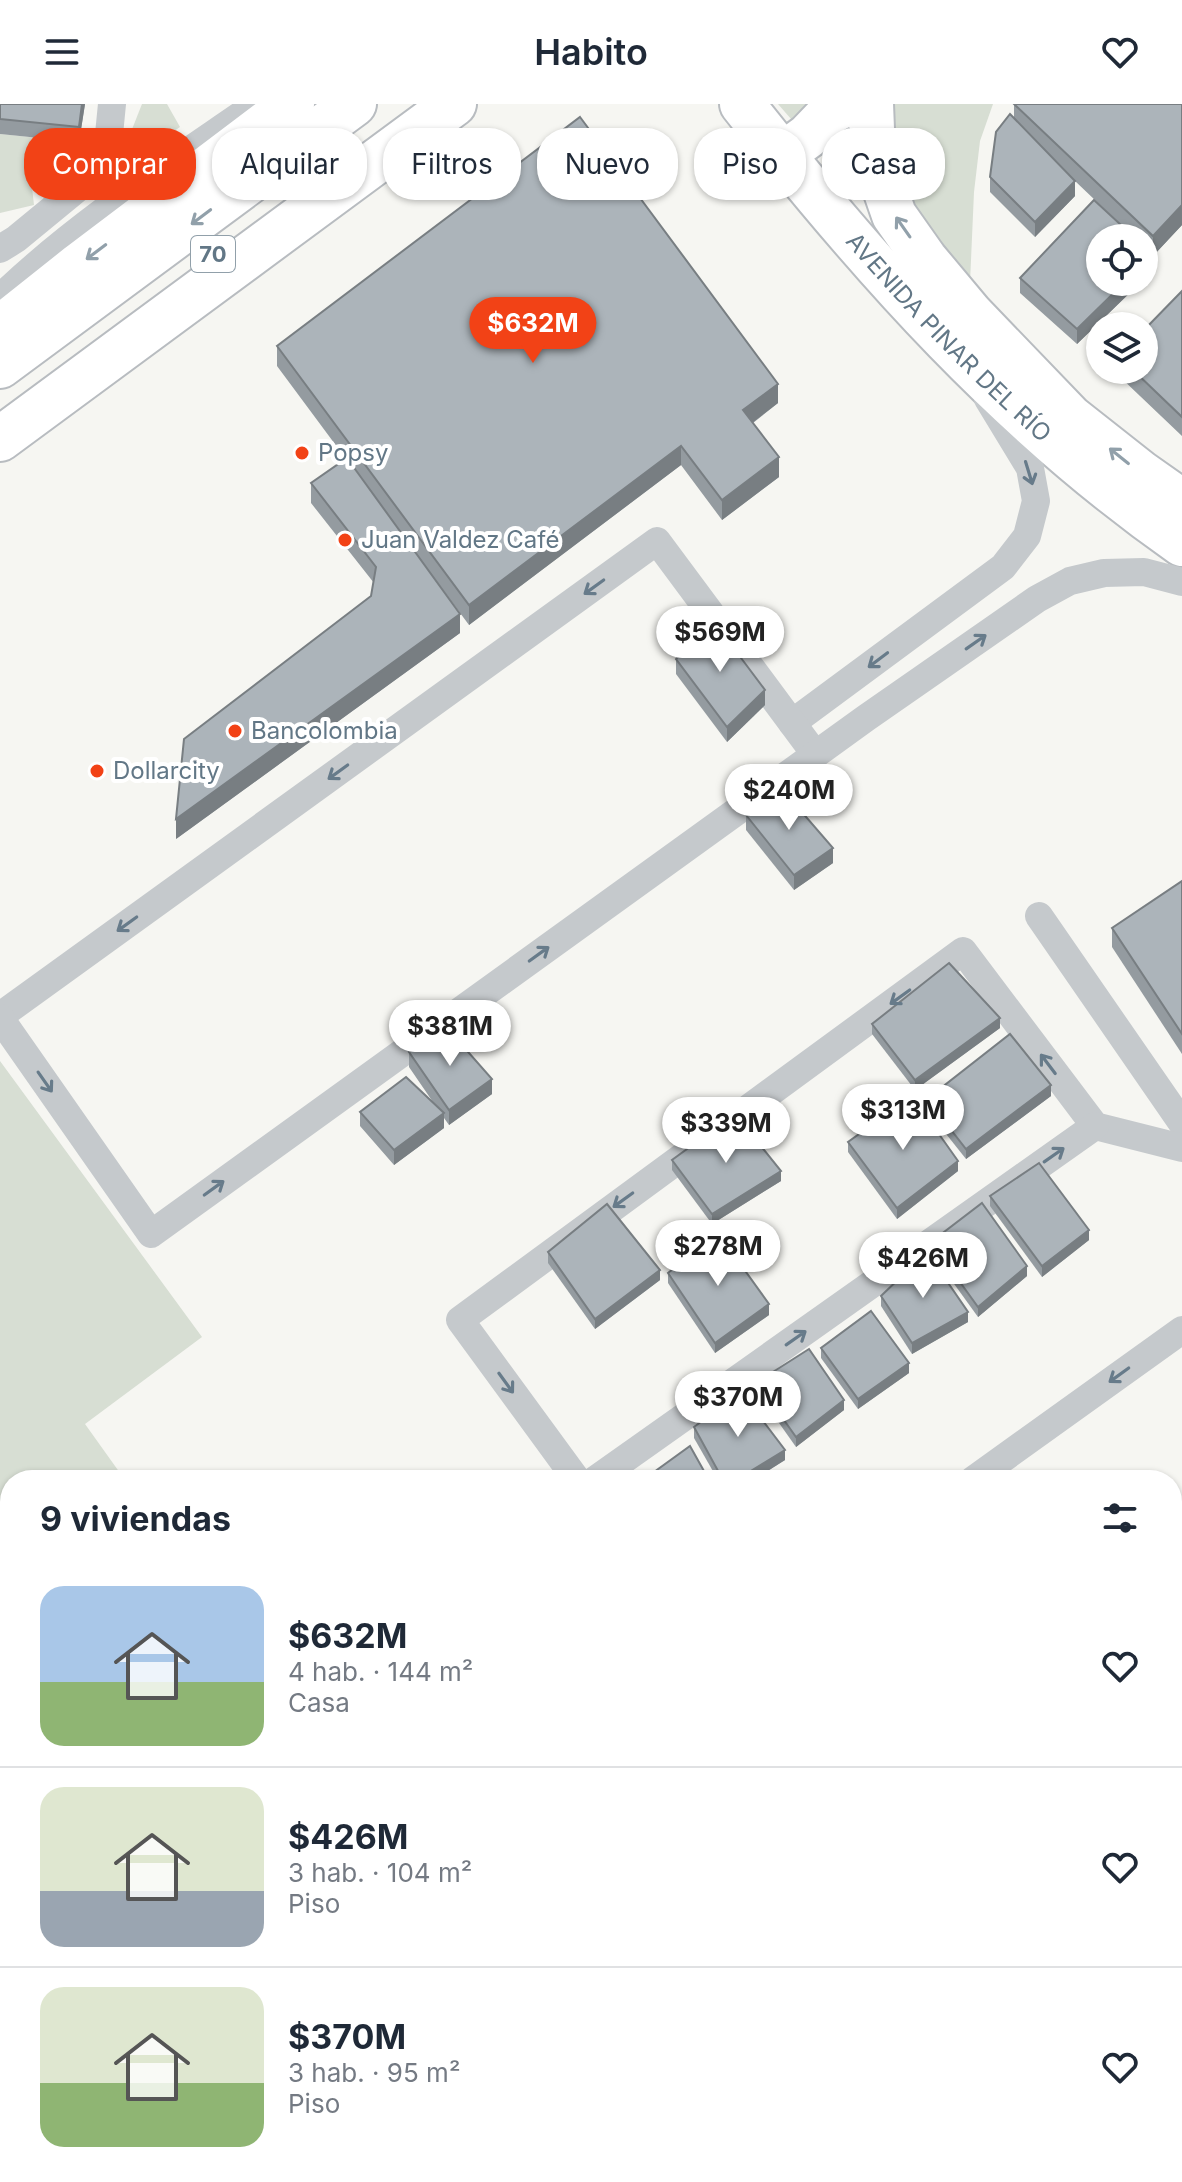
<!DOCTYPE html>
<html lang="es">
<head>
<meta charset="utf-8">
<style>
  body { margin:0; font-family:Inter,sans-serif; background:#f2f2f3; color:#1f2937; height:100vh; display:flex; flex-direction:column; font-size:30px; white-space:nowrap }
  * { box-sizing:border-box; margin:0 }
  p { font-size:26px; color:#747a83 }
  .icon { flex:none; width:44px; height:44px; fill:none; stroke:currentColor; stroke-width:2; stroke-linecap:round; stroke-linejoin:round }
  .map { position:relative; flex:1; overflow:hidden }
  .panel { position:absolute; left:0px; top:1366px; width:1182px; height:712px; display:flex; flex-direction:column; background:#fff; border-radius:32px 32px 0 0; box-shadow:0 2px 6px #0004 }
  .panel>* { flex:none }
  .banner { position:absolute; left:24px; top:24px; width:1134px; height:72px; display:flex; gap:16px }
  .tools { position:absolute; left:1086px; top:120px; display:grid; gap:16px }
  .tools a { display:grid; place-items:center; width:72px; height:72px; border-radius:50%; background:#fff; box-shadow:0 2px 6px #0004; font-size:40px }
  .price { position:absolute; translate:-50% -68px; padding:0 18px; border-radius:28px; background:#fff; color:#222; font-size:26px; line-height:52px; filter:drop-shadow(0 2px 4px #0008) }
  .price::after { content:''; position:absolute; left:50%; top:48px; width:24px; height:18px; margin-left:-12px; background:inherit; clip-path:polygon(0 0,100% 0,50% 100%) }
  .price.active { background:#f24216; color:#fff }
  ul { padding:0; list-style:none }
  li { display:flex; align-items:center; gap:24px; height:200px; padding:0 40px }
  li+li { border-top:2px solid #e0e1e3 }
  li span { display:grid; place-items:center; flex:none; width:224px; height:160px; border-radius:24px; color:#555 }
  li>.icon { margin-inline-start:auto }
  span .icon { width:96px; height:96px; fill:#fffc; stroke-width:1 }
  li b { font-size:34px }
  h2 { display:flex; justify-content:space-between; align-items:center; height:96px; padding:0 40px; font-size:34px }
  .pill { padding:0 28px; border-radius:32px; background:#fff; box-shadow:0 2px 6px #0004; font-size:28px; line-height:72px }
  .pill.active { background:#f24216; color:#fff }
  header { display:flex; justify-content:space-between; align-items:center; height:104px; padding:0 40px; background:#fff; font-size:36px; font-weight:600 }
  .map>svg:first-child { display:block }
  .green { fill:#d7ded3 }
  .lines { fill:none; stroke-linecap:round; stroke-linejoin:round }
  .river { stroke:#bcc9cd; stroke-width:46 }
  .primary-casing { stroke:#b8bcc0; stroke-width:48 }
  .minor { stroke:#c5c9cc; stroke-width:28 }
  .primary { stroke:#fff; stroke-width:44 }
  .wall { fill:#949ba0 }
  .shaded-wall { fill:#787e82 }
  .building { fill:#acb4ba; stroke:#787e82; stroke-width:2 }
  .oneway { stroke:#91a0aa }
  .oneway2 { stroke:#677b8a }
  .poi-dot { fill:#f24216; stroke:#fff; stroke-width:3 }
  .labels { text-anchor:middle; stroke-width:8; stroke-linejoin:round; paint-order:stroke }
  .shield { fill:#fff; stroke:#91a0aa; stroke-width:2 }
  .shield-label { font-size:22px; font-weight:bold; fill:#627786 }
  .street-label { font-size:24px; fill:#627786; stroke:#fff }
  .poi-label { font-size:24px; fill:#627786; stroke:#fff; text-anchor:start }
</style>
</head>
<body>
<header><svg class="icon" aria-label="menu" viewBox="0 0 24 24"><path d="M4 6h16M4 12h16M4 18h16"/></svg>Habito<svg class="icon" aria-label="heart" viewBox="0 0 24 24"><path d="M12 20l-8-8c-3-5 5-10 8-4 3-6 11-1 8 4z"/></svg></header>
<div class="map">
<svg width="1182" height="2078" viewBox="0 0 1182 2078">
  <rect width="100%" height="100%" fill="#f6f6f2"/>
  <g class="green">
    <path d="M142 0H167L180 23 125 60 121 53Z"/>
    <path d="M778 0H844C842 54 855 77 887 119L852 85Z"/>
    <path d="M890 0H993L980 37 974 88 970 179 962 183 897 77Z"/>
    <path d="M0 30 79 38 74 62 31 75 34 101 0 109Z"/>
    <path d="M0 957 202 1233 85 1320 125 1376H10V1946L0 1933Z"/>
    <path d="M1182 1804V2078H113L105 2068H1172V1810Z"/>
  </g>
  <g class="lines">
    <g class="river">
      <path d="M0 1554 10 1563"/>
      <path d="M490 2068 498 2078"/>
    </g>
    <defs>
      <g id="primary">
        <path id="s1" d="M742 0C873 166 1008 318 1182 440"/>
        <path d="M871 0 873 50 894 111 925 155 971 210 1070 313 1141 369 1182 398"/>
        <path d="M782 51 808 32 831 8 843 1H852L870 8"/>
        <path d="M0 224 79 161 292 0"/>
        <path d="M0 262 354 0"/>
        <path d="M0 335 454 0"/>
      </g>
    </defs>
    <use href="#primary" class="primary-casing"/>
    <g class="minor">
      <path d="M112 0 106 61 114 78"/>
      <path d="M0 145 16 135 106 61"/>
      <path d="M0 194C78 119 169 61 257 0"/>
      <path d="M792 619 1003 463 1027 432 1036 397 1030 364 988 295"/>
      <path d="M1039 812 1182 1019"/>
      <path d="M0 912 657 437 815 650"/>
      <path d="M0 914 151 1130 866 614 1037 495 1070 477 1104 469 1144 468 1182 478"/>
      <path d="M577 1376 460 1216 963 847 1095 1022 1182 1044"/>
      <path d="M595 1376 1095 1022"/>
      <path d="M973 1376 1182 1226"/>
      <path d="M1172 1489 1182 1482"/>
      <path d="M1172 1744 1182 1736"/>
    </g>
    <use href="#primary" class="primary"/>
  </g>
  <g class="wall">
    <path d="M0 0H85L79 38 0 30Z"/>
    <path d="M1014 0H1182V121L1153 152V166L1144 175V134H1100V178H1141L1077 240 1020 189V174L1117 117 1075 77V92L1035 133 990 88V73L1014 14Z"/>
    <path d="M1182 187V332L1119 272V266H1144Z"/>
    <path d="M277 242 778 299 753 319 779 373 722 416 681 361 469 521 420 455 460 529 176 735 371 492 374 479 311 399V379L346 355 277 262Z"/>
    <path d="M676 555 765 601 727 638 676 570Z"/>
    <path d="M746 711 833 759 794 786 746 726Z"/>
    <path d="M1182 777V950L1112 843V824Z"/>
    <path d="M872 920 1000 924 915 986 872 930Z"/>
    <path d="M409 948 492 990 449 1021 444 1014V1024L394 1061 360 1022V1008L435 1001 409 963Z"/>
    <path d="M1051 992 966 1055 927 1006V995Z"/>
    <path d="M848 1038 958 1067 897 1115 848 1048Z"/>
    <path d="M672 1056 781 1077 712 1120 672 1066Z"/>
    <path d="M990 1092 1089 1136 1042 1173 990 1102Z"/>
    <path d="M931 1138 1027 1172 978 1213 931 1148Z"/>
    <path d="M548 1148 660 1176 595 1225 548 1159Z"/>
    <path d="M668 1169 769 1211 715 1249 668 1179Z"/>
    <path d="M881 1192 968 1218 912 1250 881 1202Z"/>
    <path d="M821 1244 909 1269 858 1305 821 1254Z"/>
    <path d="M757 1278 844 1306 796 1343 757 1288Z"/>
    <path d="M694 1323 785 1356 753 1376H718L694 1334Z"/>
  </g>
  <g class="shaded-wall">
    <path d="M82 0H85L79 38V23Z"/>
    <path d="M1075 77V92L1035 133V118Z"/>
    <path d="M1182 101V121L1153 152V166L1144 175V160L1153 151V132Z"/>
    <path d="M1125 178H1141L1077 240V225Z"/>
    <path d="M778 280V299L743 326V306Z"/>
    <path d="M681 342V361L469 521V501Z"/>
    <path d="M779 353V373L722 416V396Z"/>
    <path d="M460 510V529L176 735V715Z"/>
    <path d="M765 586V601L727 638V623Z"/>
    <path d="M833 744V759L794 786V771Z"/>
    <path d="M1000 914V924L915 986V976Z"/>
    <path d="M492 975V990L449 1021V1006Z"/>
    <path d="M1051 981V992L966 1055V1045Z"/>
    <path d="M444 1009V1024L394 1061V1046Z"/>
    <path d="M958 1057V1067L897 1115V1104Z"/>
    <path d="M781 1067V1077L712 1120V1110Z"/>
    <path d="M1089 1126V1136L1042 1173V1162Z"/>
    <path d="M1027 1162V1172L978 1213V1203Z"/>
    <path d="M660 1166V1176L595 1225V1215Z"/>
    <path d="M769 1200V1211L715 1249V1239Z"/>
    <path d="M968 1208V1218L912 1250V1239Z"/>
    <path d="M909 1259V1269L858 1305V1295Z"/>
    <path d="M844 1296V1306L796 1343V1333Z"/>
    <path d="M785 1346V1356L753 1376H736Z"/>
  </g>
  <g class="building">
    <path d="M0 0H82L79 23 0 15Z"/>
    <path d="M1014 0H1182V101L1153 132Z"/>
    <path d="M1010 10 1075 77 1035 118 990 73 996 28Z"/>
    <path d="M580 13 778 280 743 306 779 353 722 396 681 342 469 501 277 242Z"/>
    <path d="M1094 96 1135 134H1100V178H1125L1077 225 1020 174Z"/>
    <path d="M1144 143 1153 151 1144 160Z"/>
    <path d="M1182 187V313L1133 266H1144V226Z"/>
    <path d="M347 354 460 510 176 715 184 635 371 492 376 463 311 379Z"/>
    <path d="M714 518 765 586 727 623 676 555Z"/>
    <path d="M781 684 833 744 794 771 746 711Z"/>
    <path d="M1182 777V930L1112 824Z"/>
    <path d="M949 859 1000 914 915 976 872 920Z"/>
    <path d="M447 924 492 975 449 1006 409 948Z"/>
    <path d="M1010 930 1051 981 966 1045 927 995Z"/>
    <path d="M406 973 444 1009 394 1046 360 1008Z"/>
    <path d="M912 992 958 1057 897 1104 848 1038Z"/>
    <path d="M735 1010 781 1067 712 1110 672 1056Z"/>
    <path d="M1039 1059 1089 1126 1042 1162 990 1092Z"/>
    <path d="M982 1099 1027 1162 978 1203 931 1138Z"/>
    <path d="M607 1100 660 1166 595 1215 548 1148Z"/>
    <path d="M718 1129 769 1200 715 1239 668 1169Z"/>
    <path d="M927 1148 968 1208 912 1239 881 1192Z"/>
    <path d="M871 1207 909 1259 858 1295 821 1244Z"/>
    <path d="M809 1245 844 1296 796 1333 757 1278Z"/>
    <path d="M741 1288 785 1346 736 1376H723L694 1323Z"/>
    <path d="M690 1342 709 1376H643Z"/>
  </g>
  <defs><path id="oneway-shaft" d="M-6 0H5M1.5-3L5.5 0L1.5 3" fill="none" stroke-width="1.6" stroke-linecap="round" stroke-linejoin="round" transform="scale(2)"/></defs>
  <g class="oneway">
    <use href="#oneway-shaft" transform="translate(201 113) rotate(143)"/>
    <use href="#oneway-shaft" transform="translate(903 123) rotate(-125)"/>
    <use href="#oneway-shaft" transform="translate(96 148) rotate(143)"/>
    <use href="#oneway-shaft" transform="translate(1119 352) rotate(-141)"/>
  </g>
  <g class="oneway2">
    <use href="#oneway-shaft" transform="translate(1029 369) rotate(73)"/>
    <use href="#oneway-shaft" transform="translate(594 483) rotate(144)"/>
    <use href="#oneway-shaft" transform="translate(976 538) rotate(-35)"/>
    <use href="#oneway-shaft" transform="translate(878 556) rotate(143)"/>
    <use href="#oneway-shaft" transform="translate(338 668) rotate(144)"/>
    <use href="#oneway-shaft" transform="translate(127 820) rotate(144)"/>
    <use href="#oneway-shaft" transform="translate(539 850) rotate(-36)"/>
    <use href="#oneway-shaft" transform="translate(900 893) rotate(144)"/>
    <use href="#oneway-shaft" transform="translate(1048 960) rotate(-127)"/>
    <use href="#oneway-shaft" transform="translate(45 978) rotate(55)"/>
    <use href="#oneway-shaft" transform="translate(1054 1051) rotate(-35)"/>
    <use href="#oneway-shaft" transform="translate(214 1084) rotate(-36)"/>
    <use href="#oneway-shaft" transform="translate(623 1096) rotate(144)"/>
    <use href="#oneway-shaft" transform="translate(796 1234) rotate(-35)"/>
    <use href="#oneway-shaft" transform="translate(1119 1271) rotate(144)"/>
    <use href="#oneway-shaft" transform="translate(506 1279) rotate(54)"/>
  </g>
  <g class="poi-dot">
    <circle cx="302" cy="349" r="8"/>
    <circle cx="345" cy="436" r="8"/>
    <circle cx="235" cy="627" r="8"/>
    <circle cx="97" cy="667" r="8"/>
  </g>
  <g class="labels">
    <rect class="shield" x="191" y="132" width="44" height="36" rx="6"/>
    <g class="shield-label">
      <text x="213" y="158">70</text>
    </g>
    <g class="street-label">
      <text dy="8" stroke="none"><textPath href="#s1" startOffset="312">AVENIDA PINAR DEL RÍO</textPath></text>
    </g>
    <g class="poi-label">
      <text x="318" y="357">Popsy</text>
      <text x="361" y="444">Juan Valdez Café</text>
      <text x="251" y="635">Bancolombia</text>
      <text x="113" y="675">Dollarcity</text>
    </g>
  </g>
</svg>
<div class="tools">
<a><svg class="icon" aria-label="locate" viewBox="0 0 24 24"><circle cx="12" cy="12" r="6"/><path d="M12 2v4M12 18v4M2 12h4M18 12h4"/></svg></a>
<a><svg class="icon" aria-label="layers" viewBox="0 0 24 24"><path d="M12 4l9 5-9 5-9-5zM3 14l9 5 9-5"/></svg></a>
</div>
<b class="price active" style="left:533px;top:261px">$632M</b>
<b class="price" style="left:720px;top:570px">$569M</b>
<b class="price" style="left:789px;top:728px">$240M</b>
<b class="price" style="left:450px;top:964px">$381M</b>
<b class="price" style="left:903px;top:1048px">$313M</b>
<b class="price" style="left:726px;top:1061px">$339M</b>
<b class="price" style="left:718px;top:1184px">$278M</b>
<b class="price" style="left:923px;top:1196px">$426M</b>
<b class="price" style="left:738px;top:1335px">$370M</b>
<div class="banner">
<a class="pill active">Comprar</a>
<a class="pill">Alquilar</a>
<a class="pill">Filtros</a>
<a class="pill">Nuevo</a>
<a class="pill">Piso</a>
<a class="pill">Casa</a>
</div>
<section class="panel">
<h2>9 viviendas<svg class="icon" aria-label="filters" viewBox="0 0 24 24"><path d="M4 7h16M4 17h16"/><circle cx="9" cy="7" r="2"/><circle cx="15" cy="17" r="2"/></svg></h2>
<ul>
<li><span style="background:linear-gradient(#a9c7e8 60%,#8fb573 0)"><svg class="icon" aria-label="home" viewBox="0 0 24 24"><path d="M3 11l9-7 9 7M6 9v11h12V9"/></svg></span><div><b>$632M</b><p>4 hab. · 144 m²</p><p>Casa</p></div><svg class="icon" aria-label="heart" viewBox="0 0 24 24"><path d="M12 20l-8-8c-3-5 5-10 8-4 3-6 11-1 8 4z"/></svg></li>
<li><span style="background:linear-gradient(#dfe7d0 65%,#9aa5b1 0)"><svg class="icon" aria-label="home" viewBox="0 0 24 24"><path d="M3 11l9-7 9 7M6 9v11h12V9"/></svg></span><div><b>$426M</b><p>3 hab. · 104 m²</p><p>Piso</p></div><svg class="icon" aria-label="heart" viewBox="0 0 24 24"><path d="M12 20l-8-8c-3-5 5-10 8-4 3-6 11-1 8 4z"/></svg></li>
<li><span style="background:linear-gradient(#dfe7d0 60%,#8fb573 0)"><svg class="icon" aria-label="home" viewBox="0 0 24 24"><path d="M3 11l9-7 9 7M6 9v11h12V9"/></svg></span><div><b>$370M</b><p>3 hab. · 95 m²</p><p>Piso</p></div><svg class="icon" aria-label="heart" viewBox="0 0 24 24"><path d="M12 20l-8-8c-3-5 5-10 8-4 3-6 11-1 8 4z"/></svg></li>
</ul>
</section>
</div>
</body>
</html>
